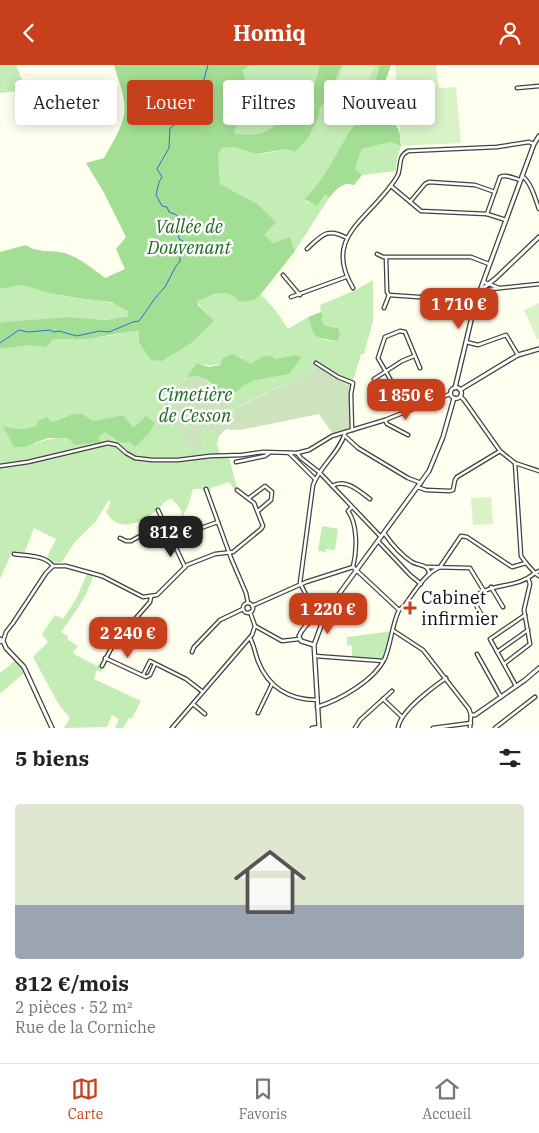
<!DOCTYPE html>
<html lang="fr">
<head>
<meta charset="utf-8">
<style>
  body { margin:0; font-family:"IBM Plex Serif",serif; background:#f6f6f6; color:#222; height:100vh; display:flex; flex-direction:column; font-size:19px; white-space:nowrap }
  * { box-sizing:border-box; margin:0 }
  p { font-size:16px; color:#767676 }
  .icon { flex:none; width:28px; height:28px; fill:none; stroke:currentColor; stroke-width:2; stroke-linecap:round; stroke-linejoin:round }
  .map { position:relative; height:663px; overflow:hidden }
  .panel { display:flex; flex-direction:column; background:#fff; flex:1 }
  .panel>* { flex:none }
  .banner { position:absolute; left:15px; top:15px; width:510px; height:45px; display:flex; gap:10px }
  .price { position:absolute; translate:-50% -42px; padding:0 11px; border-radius:10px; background:#c83f1c; color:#fff; font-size:16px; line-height:32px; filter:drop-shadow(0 1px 2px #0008) }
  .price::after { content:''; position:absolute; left:50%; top:30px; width:15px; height:11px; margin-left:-8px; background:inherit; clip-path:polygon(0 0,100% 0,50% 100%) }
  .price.active { background:#222; color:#fff }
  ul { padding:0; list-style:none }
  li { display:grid; align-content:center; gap:10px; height:265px; padding:0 15px }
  li span { display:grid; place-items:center; height:155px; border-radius:5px; color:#555 }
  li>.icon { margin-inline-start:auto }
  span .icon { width:90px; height:90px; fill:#fffc; stroke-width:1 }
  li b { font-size:21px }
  h2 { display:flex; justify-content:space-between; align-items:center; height:60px; padding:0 15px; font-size:21px }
  .pill { padding:0 18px; border-radius:5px; background:#fff; box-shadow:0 2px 12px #0003; font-size:18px; line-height:45px }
  .pill.active { background:#c83f1c; color:#fff }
  header { display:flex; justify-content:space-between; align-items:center; height:65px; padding:0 15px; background:#c83f1c; color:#fff; font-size:22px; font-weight:700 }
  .menu { display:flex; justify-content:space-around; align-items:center; height:70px; border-top:1px solid #e0e0e0; background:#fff; font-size:14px; color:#767676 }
  .menu a { display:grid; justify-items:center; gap:2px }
  .menu .active { color:#c83f1c }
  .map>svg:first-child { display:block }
  .green { fill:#c4ecb5; fill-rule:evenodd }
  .forest { fill:#a2de93 }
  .cemetery { fill:#cde3bd }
  .pitch { fill:#d9f3c7 }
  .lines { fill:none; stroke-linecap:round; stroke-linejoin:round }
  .stream { stroke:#316bd7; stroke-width:1 }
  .minor-casing { stroke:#414141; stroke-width:5 }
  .tertiary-casing { stroke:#414141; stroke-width:5.5 }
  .minor { stroke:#fff; stroke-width:2.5 }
  .tertiary { stroke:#fff; stroke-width:3 }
  .poi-dot { fill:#c83f1c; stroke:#fff; stroke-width:2 }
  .labels { text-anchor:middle; stroke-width:5; stroke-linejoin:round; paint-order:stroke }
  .park-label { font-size:18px; font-style:italic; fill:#196a1d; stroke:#fff }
  .poi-label { font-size:18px; fill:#0e0e0e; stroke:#fff; text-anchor:start }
</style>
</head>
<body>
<header><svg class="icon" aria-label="back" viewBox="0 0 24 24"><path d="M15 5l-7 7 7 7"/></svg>Homiq<svg class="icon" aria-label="person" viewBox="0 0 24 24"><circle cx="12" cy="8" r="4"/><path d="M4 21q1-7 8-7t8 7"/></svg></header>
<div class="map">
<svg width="539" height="663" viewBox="0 0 539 663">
  <rect width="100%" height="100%" fill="#feffee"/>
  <g class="green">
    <path d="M0 0H16L26 25 0 28Z"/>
    <path d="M251 0H320L311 29 295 49 280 54C270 71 253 70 235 70L237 49 249 37 265 17 246 16 241 5Z"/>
    <path d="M342 0H380C374 18 367 54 351 64 337 89 325 114 304 134L309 138 325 129 329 133 295 186 290 172 273 178 263 170 256 138 220 119 218 90 222 83 234 82 256 89 267 88 287 84 309 72 319 52V45L326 35Z"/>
    <path d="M390 77 401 81 397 93 396 106 362 110 355 104 362 84Z"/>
    <path d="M373 215V256L364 289H361L351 323 319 302 231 345 222 331 235 328 244 320 297 290 275 294H259L251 299 246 298 240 292C223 299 215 303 197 298L186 313 179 319 162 347 173 357 203 364 207 363 219 371 217 380 220 388H228L237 423 234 424 229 417 211 423 210 428 206 429 201 424H193L188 441 175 466 182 448 180 443 172 434C166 434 164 438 160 442 150 453 128 466 114 456 111 454 108 450 106 447L111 437 108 436 96 456 74 478 62 497 56 498 47 492 56 474 34 463 24 489 12 487 0 514V284L27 279 46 282 54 274H71L109 271 136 265 213 256 196 236 222 227 255 235 261 229 276 246 288 264 308 252C314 271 314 274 335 276L338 263 325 261 321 254 323 252 321 247 320 240 356 225ZM123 350 133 362 137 360 114 374 105 366 98 373 100 376C77 374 57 369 35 379L4 361C10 363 16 365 23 365 32 364 59 355 66 351L88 353 93 356Z"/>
    <path d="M22 220C40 225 57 230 76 233 95 236 112 234 128 246V251L106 255 67 252 0 258V224Z"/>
    <path d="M322 461 338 464 335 485 326 484V487L318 486Z"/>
    <path d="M87 509 93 511C87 532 74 549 61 567L68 571 67 574 78 581 73 587 74 589 97 601 98 599 104 602 101 607 97 605 94 614 141 636 132 653H129L123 663H115L119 654 112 650 107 662 64 663 70 653 58 638 33 592 48 577 42 569 55 550 63 554 76 534Z"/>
    <path d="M394 566 383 596 352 594V581L347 580V572Z"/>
    <path d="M16 595 25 607 0 629V608Z"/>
  </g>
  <g class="forest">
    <path d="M114 0H251L242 5 246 16 266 17 237 49 235 69C253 71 270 70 280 54L295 49 311 29 320 0H342L326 35 319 45V52L309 72 295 87 287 84 256 89 234 82 222 83 218 90 220 119 256 138 276 157 264 170 273 178 290 172 295 186 261 229 255 235 240 237C226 221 214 230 197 236L198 240 214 256 191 278 162 296 151 295 139 277V265L87 274H54L46 282 27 280 0 284V258L5 257 67 252 106 255 128 251V246L111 237 77 233 49 228 22 220 0 224V187L26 180C36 188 52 185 64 188 79 192 93 204 105 213L125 204 116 184 126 172 103 126 86 98 104 93C111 80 121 65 124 50 127 35 118 15 114 0Z"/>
    <path d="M380 0H391L375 45C382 52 394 54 398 64 401 68 400 76 401 81L390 77 362 84 355 104 362 110 354 120C342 116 337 124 329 133L325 129 317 141 304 134C325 114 336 89 351 64 367 54 374 18 380 0Z"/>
    <path d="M321 247 323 252 321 254 325 261 338 263 340 269 337 276C314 272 315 275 308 252Z"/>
    <path d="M233 289 251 299C258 294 267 287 275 294L297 290 301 293 289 309 255 315 244 320 235 328 222 331C214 319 201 307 186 313L197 298 209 302 220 300 223 293Z"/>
    <path d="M74 349H82L93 356 123 350 133 362 137 360 146 351 155 358 149 368 135 382 129 377C120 380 113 372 105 367L98 373 101 377 75 380 68 373H48L24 382H14L3 361C16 365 25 365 37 361L38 356 47 352 51 357C59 355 66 351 74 349Z"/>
  </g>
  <path class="cemetery" d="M319 302 351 323V363L333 369 319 349 240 365 226 364 219 371 207 363 203 364 205 371 200 385C185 384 182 368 173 358 170 354 166 350 162 347 188 296 201 303 232 345Z"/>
  <g class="pitch">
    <path d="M344 0H375L357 44 330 33Z"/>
    <path d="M395 0H436L439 23 456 22 461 78 401 81Z"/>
    <path d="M539 238V274H537L524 245Z"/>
    <path d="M491 432 493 459 473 460 471 433Z"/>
  </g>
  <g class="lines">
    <path class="stream" d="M0 278 19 265 28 267 50 265 54 267 59 266 77 271 99 266 109 267 133 257 139 256 156 232 165 222 176 201 180 197V187L183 179V176L179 174 178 165 174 163 177 151 175 149 169 147 167 142 162 141 156 130 159 117 162 112 157 104 169 83 170 63 174 60 176 52 185 44H187L193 27 201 25 208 0"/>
    <defs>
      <g id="minor">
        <path d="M517 23 539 21"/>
        <path d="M522 111C531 117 535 133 539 144"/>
        <path d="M391 121 421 146 487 149 506 155"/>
        <path d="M410 137 425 119 429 117 475 120 495 127"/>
        <path d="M487 149 500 112C506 109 514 113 520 115"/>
        <path d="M307 184C322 170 327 162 347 173"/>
        <path d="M377 189 383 192H471L489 199"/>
        <path d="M386 192 387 227 389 230 433 233 447 244H474"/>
        <path d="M283 210 300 230"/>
        <path d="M484 217 499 223"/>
        <path d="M353 223C323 173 366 156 392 119 395 115 399 110 399 106 401 97 399 91 408 86L497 82 529 77 534 79"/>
        <path d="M482 225 539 219"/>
        <path d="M291 232 346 212"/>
        <path d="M435 235 441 227"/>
        <path d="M384 243 389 230"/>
        <path d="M466 277 478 280 506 270 518 290"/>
        <path d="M316 298 338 312 353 318 351 329 352 365"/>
        <path d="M374 314 402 296 414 291"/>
        <path d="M460 331 464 335 500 386 515 398 539 406"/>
        <path d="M407 346 401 333 378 293 385 272 400 266 405 267 420 303"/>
        <path d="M385 355 387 359 408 370"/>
        <path d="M345 371 358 383 408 413 421 418"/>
        <path d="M289 388 315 414"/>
        <path d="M297 388 301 393 319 407 381 472"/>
        <path d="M236 397 265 391 269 388"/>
        <path d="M0 401 28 397 108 378 117 380 126 388 135 393 152 395H178L210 391 242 390 263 387 297 388 309 385 332 371 385 355 450 329"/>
        <path d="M332 421C346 413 359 426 370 434"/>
        <path d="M417 422 426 425 450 426 453 425 455 415 457 412 500 386"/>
        <path d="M206 424 231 493 246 528 248 538"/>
        <path d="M249 433 265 421 272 427 271 435 258 446"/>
        <path d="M352 442 348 446C358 460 357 486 353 502"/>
        <path d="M158 445 185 502"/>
        <path d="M384 468C391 478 401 490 412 497 419 501 429 499 429 509"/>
        <path d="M120 473 126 476H131L164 458"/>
        <path d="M172 473 218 457"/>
        <path d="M378 476 410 510 421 519"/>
        <path d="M14 489C27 491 45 490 53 501"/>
        <path d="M427 502 470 503 484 526"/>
        <path d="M539 506 535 508 539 511"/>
        <path d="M491 522 503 542"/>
        <circle cx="248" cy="543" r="5"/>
        <path d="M252 541 306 517 353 502 399 545"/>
        <path d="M317 551 300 518 313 420C320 401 340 387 345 368"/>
        <path d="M484 554 473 535V533C493 516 515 525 535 508L526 498 521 491 515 398"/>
        <path d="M255 561 282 576 299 574"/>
        <path d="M394 566 423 585 469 644 471 650 470 663"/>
        <path d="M250 573C254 580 255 588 258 596 268 622 289 635 317 635"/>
        <path d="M0 577 3 576 6 567 13 558 46 508 53 501H66L102 511 143 532 157 530 187 500 215 489 233 487 261 464 263 461 254 438 237 425"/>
        <path d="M192 587 194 582 220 555 243 544"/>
        <path d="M497 587 528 565"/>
        <path d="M477 589 501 632"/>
        <path d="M315 591 383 596"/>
        <path d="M105 593 146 612 150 610 155 599"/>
        <path d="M504 599 530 579 524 545 530 519 528 513"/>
        <path d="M102 601 114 578 150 537 151 532"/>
        <path d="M143 610 150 596 186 614 203 627"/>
        <path d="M516 621 490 574 525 550"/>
        <path d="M383 634 402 652"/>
        <path d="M193 639 205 649"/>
        <path d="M317 642C340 635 375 615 385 593 391 578 392 560 399 545L404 541C413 529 425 508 440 502L461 471 467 472 512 502 526 498"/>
        <path d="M258 648 272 619"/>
        <path d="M172 663 252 570 255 561 250 547"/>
        <path d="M312 663 319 662"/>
        <path d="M355 663 360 655 392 626"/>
        <path d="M398 663C400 646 432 623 446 613"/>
        <path d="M433 663 471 658"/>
        <path d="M495 663 535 632"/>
      </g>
      <g id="tertiary">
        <path d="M481 225 496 213 539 172"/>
        <circle cx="456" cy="328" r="5.5"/>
        <path d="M455 323 475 239 534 79 539 71"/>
        <path d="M460 325 518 290 539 284"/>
        <path d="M0 574 3 576 6 583 24 602 52 663"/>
        <path d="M314 580 301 576 299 571C302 564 310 556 317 551L321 552"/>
        <path d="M471 650H475L525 615 539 603"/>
        <path d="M319 663 314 580 321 561 320 555 429 406 443 372 454 333"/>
      </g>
    </defs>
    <use href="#minor" class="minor-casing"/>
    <use href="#tertiary" class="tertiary-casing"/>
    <use href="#minor" class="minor"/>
    <use href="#tertiary" class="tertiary"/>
  </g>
  <path class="poi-dot" d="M407.5 535.5h5v5h5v5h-5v5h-5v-5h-5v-5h5z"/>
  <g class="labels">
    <g class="park-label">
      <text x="189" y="168">Vallée de<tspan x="189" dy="21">Douvenant</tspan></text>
      <text x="195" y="336">Cimetière<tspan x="195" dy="21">de Cesson</tspan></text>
    </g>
    <g class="poi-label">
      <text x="421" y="539">Cabinet<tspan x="421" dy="21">infirmier</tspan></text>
    </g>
  </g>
</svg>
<b class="price" style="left:459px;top:265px">1 710 €</b>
<b class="price" style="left:406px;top:356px">1 850 €</b>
<b class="price active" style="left:171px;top:493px">812 €</b>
<b class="price" style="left:328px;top:570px">1 220 €</b>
<b class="price" style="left:128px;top:594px">2 240 €</b>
<div class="banner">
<a class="pill">Acheter</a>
<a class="pill active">Louer</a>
<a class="pill">Filtres</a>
<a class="pill">Nouveau</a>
</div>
</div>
<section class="panel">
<h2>5 biens<svg class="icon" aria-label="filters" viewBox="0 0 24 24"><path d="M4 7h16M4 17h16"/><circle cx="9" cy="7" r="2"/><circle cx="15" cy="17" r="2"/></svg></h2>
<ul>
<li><span style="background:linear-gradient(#dfe7d0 65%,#9aa5b1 0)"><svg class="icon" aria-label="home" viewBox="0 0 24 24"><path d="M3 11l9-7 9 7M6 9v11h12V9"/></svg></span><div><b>812 €/mois</b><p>2 pièces · 52 m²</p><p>Rue de la Corniche</p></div></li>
</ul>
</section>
<nav class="menu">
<a class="active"><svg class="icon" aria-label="map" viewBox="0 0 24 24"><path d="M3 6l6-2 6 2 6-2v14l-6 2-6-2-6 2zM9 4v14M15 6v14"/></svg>Carte</a>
<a><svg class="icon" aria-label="saved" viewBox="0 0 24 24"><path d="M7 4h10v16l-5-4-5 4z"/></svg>Favoris</a>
<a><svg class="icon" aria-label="home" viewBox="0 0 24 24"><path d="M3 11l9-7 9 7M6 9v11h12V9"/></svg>Accueil</a>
</nav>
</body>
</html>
